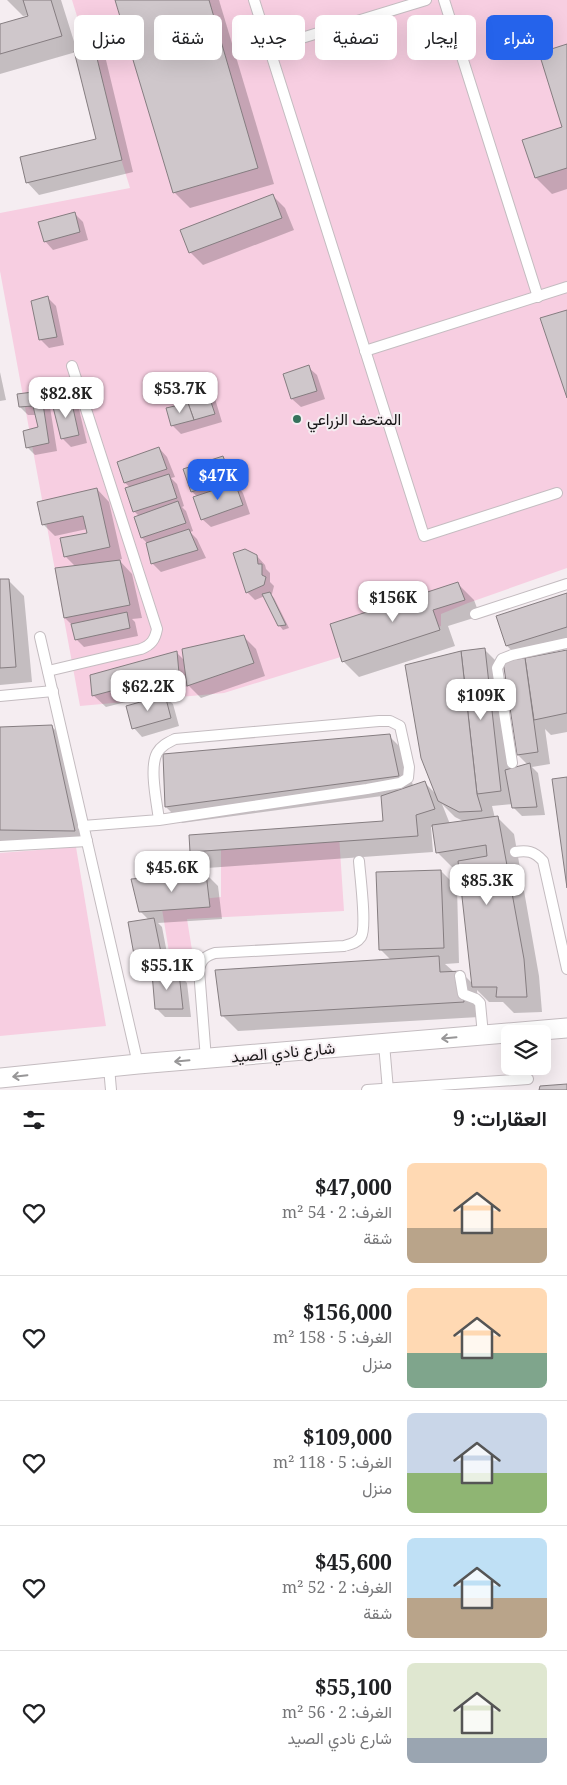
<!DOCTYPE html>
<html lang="ar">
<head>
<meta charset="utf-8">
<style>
  body { margin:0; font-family:"Noto Serif",Vazirmatn,serif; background:#f2f2f2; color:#202124; direction:rtl; height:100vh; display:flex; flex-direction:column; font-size:19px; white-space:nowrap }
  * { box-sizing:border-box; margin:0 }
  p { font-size:16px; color:#757577 }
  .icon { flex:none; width:28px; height:28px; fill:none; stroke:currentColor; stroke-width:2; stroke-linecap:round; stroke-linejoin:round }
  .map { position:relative; height:1090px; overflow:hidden; direction:ltr }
  .panel { display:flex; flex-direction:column; background:#fff; flex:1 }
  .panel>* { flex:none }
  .banner { position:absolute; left:15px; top:15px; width:538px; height:45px; direction:rtl; display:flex; gap:10px }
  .fabs { position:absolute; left:501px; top:1025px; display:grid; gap:10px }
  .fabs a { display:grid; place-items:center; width:50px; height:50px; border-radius:8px; background:#fff; box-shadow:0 5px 20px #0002; font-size:25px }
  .price { position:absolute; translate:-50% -42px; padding:0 11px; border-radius:10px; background:#fff; color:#222; font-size:16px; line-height:32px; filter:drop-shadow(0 1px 2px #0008) }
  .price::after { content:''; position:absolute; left:50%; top:30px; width:15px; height:11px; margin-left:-8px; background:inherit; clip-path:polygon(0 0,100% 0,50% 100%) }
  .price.on { background:#2563eb; color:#fff }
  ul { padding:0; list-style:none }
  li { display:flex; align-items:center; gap:15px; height:125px; padding:0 20px }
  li+li { border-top:1px solid #e0e0e0 }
  li span { display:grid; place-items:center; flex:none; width:140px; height:100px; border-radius:8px; color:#555 }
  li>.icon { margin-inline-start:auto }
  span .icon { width:60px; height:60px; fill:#fffc; stroke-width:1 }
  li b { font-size:21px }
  h2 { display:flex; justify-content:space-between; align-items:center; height:60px; padding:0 20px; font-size:21px }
  .pill { padding:0 18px; border-radius:8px; background:#fff; box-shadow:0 5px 20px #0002; font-size:18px; line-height:45px }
  .pill.on { background:#2563eb; color:#fff }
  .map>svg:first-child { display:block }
  .green { fill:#f7cee1 }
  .shadow { fill:#0003; fill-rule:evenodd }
  .building { fill:#cfc7cb; stroke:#857d80 }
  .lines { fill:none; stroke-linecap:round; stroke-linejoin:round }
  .lane-casing { stroke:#c4bcc0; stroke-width:12 }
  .street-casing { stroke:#c4bcc0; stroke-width:21 }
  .lane { stroke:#fff; stroke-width:10 }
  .street { stroke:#fff; stroke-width:19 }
  .oneway { stroke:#979697 }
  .poi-dot { fill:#36725c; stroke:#f5edf1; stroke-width:2 }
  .labels { text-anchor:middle; stroke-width:4; stroke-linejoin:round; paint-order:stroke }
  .poi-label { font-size:16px; fill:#181617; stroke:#f5edf1; text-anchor:start }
  .street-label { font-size:16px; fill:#181617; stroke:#f5edf1 }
</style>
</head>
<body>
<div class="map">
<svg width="567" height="1090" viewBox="0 0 567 1090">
  <rect width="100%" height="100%" fill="#f5edf1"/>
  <g class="green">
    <path d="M72 0H567V568L468 603 441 614V626L224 693 80 706 0 271V213L130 188Z"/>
    <path d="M339 835 344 911 187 919 192 950 169 952 161 903 221 897V850Z"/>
    <path d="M76 847 106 1026 0 1036V853Z"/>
  </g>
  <g class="shadow">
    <path d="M7 0H61L77 51 94 47 106 60 133 172 39 195 27 182 98 140 76 52 0 74V26L31 15 23 16Z"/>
    <path d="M116 0H219L274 184 190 208 174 192Z"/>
    <path d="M567 46V189L552 194 536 178 523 140 564 127Z"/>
    <path d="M273 196 285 208 294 230 203 265 190 252Z"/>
    <path d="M74 213 83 222 88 240 53 250 45 241Z"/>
    <path d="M48 298 56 306 64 345 49 348 40 339Z"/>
    <path d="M308 367 317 375 325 399 301 407 292 399 285 375Z"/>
    <path d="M0 372 6 400 0 401Z"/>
    <path d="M201 374 210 382 222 422 181 434 173 426 167 409 190 404Z"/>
    <path d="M41 392 49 401 57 451 35 455 27 447 40 428 36 415H28L20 407Z"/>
    <path d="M71 401 79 409 87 443 71 447 62 438Z"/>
    <path d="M159 448 167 457 175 477 171 478 177 484 184 506 182 507 186 511 193 531 190 532 197 539 206 558 161 572 152 563 148 544 142 538 139 516 134 511 131 488 125 483 118 463Z"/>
    <path d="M223 457 231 466 239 488 243 493 250 514 211 527 202 519 198 497 192 492Z"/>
    <path d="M97 489 109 502 122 559 119 560 132 574 142 618 132 619 135 622 138 636 84 647 76 639 73 626 65 618 76 567 66 557 88 534 87 529 55 536 43 524Z"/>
    <path d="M257 556 265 565 266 569 270 573V582L274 586 272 594H270L274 598 289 628 283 630 279 625 265 596 255 600 247 592Z"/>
    <path d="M8 580 24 596 32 682 0 685V581Z"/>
    <path d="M458 584 474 600 480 616 448 626 455 646 359 677 343 661Z"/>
    <path d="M567 595V648L551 653 552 654 567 651V732L551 735 545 729 550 764 532 767 538 773 545 815 522 816 513 807V804L492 806 495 818H498L514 834 539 976 542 1012 514 1013 503 1002H489L477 990 479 1017 238 1031 222 1015 391 960 380 949 441 871 457 887 459 963 445 964 454 972H461L473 984 460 867 453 868 437 852 433 827H431L433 852 207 868 191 852 190 836 384 822 382 796 182 823 166 807 389 736 405 752 413 786 424 782 437 795 484 649 497 662 509 770 528 765 518 755 522 660 507 646 498 617ZM442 804 455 817 465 822 450 824Z"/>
    <path d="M243 636 256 649 265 676 201 698 189 686 106 707 93 695 177 653 185 661Z"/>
    <path d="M164 696 173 704 179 726 142 737 134 728Z"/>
    <path d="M51 726 68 742 90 846 0 845V729Z"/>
    <path d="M206 874 218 886 222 919 158 923 162 927 171 974H179L187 983 191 1017H165L156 1008 154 978 147 979 138 971 149 920 140 911Z"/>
  </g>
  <g class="building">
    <path d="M23 0H51L62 36 0 54V24L28 16Z"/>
    <path d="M115 0H209L258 168 173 193Z"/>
    <path d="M567 44V168L535 178 522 140 562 127 539 53Z"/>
    <path d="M94 46 122 160 26 183 20 157 96 139 74 51Z"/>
    <path d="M273 194 282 218 189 253 180 230Z"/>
    <path d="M75 212 80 232 44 242 38 222Z"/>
    <path d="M48 296 57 337 39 340 31 301Z"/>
    <path d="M567 310V398L540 318Z"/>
    <path d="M309 365 317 391 291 399 283 374Z"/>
    <path d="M202 373 209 396 188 403 180 379Z"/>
    <path d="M41 391 49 443 26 448 23 431 38 427 33 406 19 407 17 394Z"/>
    <path d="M209 396 215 414 194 420 188 403Z"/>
    <path d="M71 399 79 435 61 439 52 403Z"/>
    <path d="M188 403 194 420 171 426 166 408Z"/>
    <path d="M159 447 167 469 124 483 117 462Z"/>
    <path d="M223 456 231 479 191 492 183 469Z"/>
    <path d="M169 474 177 498 133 512 125 488Z"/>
    <path d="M235 483 243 505 201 520 193 497Z"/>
    <path d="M97 488 110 547 64 557 60 538 87 533 83 516 42 525 37 502Z"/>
    <path d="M178 501 186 523 141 538 134 517Z"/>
    <path d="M189 529 198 550 151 564 146 543Z"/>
    <path d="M245 549 257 555 258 564H262V575L266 577 264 585 246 593 233 553Z"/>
    <path d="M120 560 130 605 64 618 55 568Z"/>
    <path d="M0 579H9L16 667 0 668Z"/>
    <path d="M458 582 465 600 433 610 440 630 342 662 330 624Z"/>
    <path d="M270 592 286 625 278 626 262 594Z"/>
    <path d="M567 593V627L506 646 496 616Z"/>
    <path d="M127 612 130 628 75 640 71 624Z"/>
    <path d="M244 635 254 663 187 686 182 649Z"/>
    <path d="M485 648 501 791 477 794 461 651Z"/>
    <path d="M567 650V713L534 720 525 658Z"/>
    <path d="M177 651 179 673 92 696 90 675Z"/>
    <path d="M461 651 477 794 482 811 459 812 438 801 421 758 405 665Z"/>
    <path d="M525 658 538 752 517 755 503 661Z"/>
    <path d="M165 695 171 718 132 729 126 706Z"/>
    <path d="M52 725 75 831 0 830V727Z"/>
    <path d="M390 734 399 776 165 807 163 754Z"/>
    <path d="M530 763 537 807 512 808 505 770Z"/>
    <path d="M567 777V888L552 779Z"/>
    <path d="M425 781 435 809 416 815 418 836 190 852 189 835 383 821 381 796Z"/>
    <path d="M498 816 524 959 527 997H496L497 987H472L458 861 487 856 486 845 436 853 432 825Z"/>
    <path d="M441 870 444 948 379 950 376 872Z"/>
    <path d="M206 873 210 907 139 912 131 879Z"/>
    <path d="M154 918 164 967 137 971 128 922Z"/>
    <path d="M439 956 440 972 462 971 464 1002 221 1016 215 970Z"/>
    <path d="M152 973H179L183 1009H155Z"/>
    <path d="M567 1084V1090H539L540 1086Z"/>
  </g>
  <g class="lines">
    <defs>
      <g id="lane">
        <path d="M254 0 424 536 557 493"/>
        <path d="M444 0 538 297"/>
        <path d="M269 48 426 0"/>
        <path d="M365 351 567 287"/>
        <path d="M475 614 567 584"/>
        <path d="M40 637 138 1064"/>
        <path d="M48 671 141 649C151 645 155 640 157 629L72 366"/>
        <path d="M0 696 53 691"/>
        <path d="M512 763 497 668 502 659 512 655 567 643"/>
        <path d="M83 826 159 820 367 789 400 783 408 778 409 767 400 726 390 721H379L175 739C167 743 161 746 157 753 149 768 157 803 159 820"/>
        <path d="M0 846 87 841"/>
        <path d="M515 852C527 850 534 851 543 861L567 969"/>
        <path d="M460 976 463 994 476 999 480 1003 483 1035"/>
        <path d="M384 1044 388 1090"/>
        <path d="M206 1059 199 970C201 960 205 956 215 953L344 946C351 944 357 943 361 937 367 927 360 875 359 861"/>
        <path d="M109 1067 111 1090"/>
        <path d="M367 1090 528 1079"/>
      </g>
      <path id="street" d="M0 1078 138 1064 567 1028"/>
    </defs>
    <use href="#lane" class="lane-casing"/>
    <use href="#street" class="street-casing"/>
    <use href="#lane" class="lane"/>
    <use href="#street" class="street"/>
  </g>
  <defs><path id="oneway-shaft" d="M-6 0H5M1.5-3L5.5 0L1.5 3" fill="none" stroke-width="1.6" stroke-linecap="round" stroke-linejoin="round" transform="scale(1.25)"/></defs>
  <g class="oneway">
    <use href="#oneway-shaft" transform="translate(449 1038) rotate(175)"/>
    <use href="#oneway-shaft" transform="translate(182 1061) rotate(175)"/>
    <use href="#oneway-shaft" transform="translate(20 1076) rotate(174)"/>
  </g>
  <circle class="poi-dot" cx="297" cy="419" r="5"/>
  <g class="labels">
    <g class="poi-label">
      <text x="307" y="425">المتحف الزراعي</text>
    </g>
    <g class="street-label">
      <text transform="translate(283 1052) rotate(-5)" y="6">شارع نادي الصيد</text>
    </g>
  </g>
</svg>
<div class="fabs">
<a><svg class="icon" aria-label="layers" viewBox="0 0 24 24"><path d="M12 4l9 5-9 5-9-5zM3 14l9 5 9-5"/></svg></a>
</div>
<b class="price" style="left:180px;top:414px">$53.7K</b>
<b class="price" style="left:66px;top:419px">$82.8K</b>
<b class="price on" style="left:218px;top:501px">$47K</b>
<b class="price" style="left:393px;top:623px">$156K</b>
<b class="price" style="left:148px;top:712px">$62.2K</b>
<b class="price" style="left:481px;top:721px">$109K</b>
<b class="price" style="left:172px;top:893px">$45.6K</b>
<b class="price" style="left:487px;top:906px">$85.3K</b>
<b class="price" style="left:167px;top:991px">$55.1K</b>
<div class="banner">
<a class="pill on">شراء</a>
<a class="pill">إيجار</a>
<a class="pill">تصفية</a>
<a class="pill">جديد</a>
<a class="pill">شقة</a>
<a class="pill">منزل</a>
</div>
</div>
<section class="panel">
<h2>العقارات: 9<svg class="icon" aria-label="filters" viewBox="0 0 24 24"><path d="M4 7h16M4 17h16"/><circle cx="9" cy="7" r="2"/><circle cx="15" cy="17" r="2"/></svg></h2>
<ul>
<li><span style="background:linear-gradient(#ffd9b3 65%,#b9a48a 0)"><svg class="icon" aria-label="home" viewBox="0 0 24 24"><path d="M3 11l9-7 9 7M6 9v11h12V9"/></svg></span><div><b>$47,000</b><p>الغرف: 2 · 54 m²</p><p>شقة</p></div><svg class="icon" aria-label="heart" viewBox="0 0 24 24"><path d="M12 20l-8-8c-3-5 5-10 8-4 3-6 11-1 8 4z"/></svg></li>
<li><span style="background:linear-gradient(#ffd9b3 65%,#7fa58c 0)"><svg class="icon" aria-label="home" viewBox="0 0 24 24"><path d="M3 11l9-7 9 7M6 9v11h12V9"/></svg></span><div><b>$156,000</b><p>الغرف: 5 · 158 m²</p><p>منزل</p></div><svg class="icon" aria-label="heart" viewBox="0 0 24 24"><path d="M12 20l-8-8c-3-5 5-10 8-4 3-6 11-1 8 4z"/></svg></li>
<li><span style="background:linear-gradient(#c9d6e8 60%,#8fb573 0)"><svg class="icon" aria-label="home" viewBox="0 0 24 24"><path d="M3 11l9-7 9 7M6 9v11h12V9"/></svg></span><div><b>$109,000</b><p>الغرف: 5 · 118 m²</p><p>منزل</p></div><svg class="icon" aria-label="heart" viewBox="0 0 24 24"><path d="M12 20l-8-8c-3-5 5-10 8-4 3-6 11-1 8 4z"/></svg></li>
<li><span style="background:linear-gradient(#bfe0f5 60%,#b9a48a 0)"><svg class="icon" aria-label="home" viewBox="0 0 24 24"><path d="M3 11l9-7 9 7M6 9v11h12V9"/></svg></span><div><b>$45,600</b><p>الغرف: 2 · 52 m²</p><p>شقة</p></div><svg class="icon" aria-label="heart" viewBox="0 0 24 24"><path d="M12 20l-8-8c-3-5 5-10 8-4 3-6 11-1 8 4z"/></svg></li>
<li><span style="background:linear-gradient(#dfe7d0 75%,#9aa5b1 0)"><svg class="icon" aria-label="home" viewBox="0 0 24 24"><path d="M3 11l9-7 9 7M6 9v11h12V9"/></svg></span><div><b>$55,100</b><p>الغرف: 2 · 56 m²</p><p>شارع نادي الصيد</p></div><svg class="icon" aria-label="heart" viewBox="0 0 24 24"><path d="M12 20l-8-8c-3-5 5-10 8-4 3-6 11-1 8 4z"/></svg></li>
</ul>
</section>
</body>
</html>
